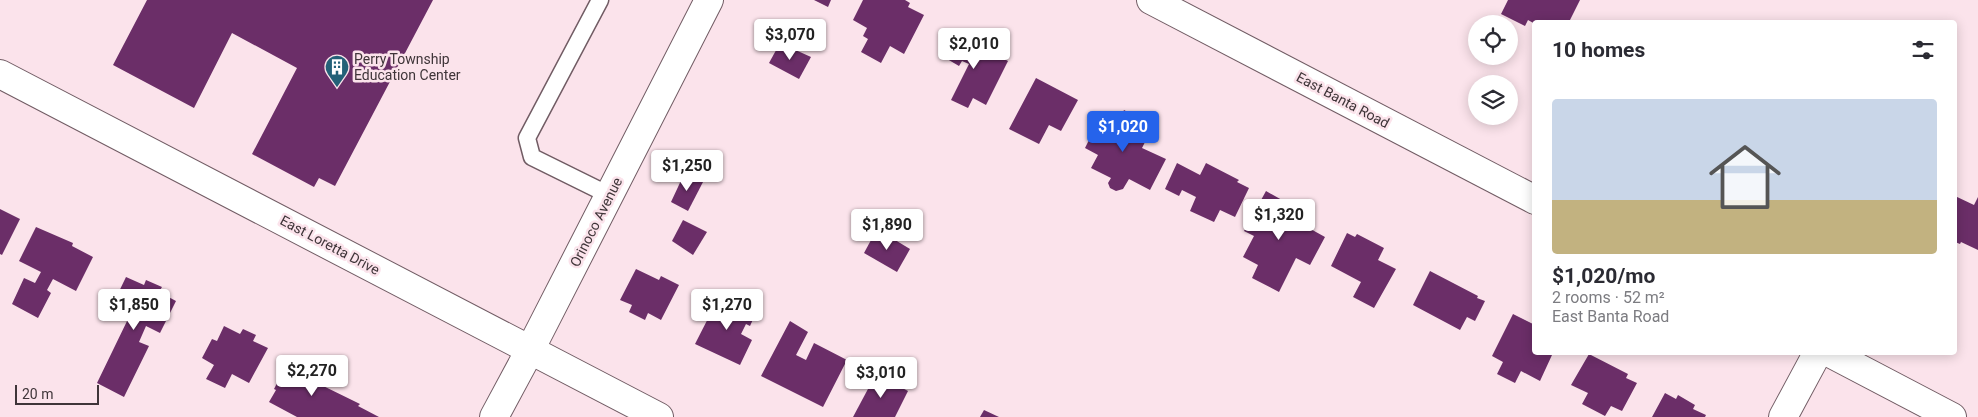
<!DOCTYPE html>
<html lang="en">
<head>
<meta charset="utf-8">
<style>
  body { margin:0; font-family:Roboto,sans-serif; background:#f7f7f7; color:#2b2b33; height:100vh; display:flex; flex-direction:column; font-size:19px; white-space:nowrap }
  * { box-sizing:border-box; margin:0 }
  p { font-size:16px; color:#7c7c81 }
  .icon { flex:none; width:28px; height:28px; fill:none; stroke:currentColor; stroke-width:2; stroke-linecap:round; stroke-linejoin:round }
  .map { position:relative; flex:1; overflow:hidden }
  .side { position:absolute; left:1532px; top:20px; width:425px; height:335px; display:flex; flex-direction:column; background:#fff; border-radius:5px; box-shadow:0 2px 12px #0003 }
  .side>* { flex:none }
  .fabs { position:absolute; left:1468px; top:15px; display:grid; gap:10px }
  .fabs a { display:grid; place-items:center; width:50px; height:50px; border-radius:50%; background:#fff; box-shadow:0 2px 12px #0003; font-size:25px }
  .scale { position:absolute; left:15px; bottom:12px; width:84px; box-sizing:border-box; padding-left:5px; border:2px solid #3f3539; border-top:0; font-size:14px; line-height:18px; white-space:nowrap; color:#3f3539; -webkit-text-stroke:4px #fbe3eb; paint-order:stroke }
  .price { position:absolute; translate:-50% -42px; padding:0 11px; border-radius:5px; background:#fff; color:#222; font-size:16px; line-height:32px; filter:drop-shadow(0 1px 2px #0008) }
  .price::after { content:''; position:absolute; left:50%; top:30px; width:15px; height:11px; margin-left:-8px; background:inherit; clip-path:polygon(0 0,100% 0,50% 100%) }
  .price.active { background:#2563eb; color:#fff }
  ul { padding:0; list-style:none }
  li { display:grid; align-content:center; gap:10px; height:265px; padding:0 20px }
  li+li { border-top:1px solid #e1e1e2 }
  li span { display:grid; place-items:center; height:155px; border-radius:5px; color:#555 }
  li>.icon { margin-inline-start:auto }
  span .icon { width:90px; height:90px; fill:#fffc; stroke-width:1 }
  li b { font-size:21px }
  h2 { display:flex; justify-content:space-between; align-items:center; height:60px; padding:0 20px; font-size:21px }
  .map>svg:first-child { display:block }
  .building { fill:#6b2e68 }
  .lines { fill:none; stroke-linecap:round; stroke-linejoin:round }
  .service-casing { stroke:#715c64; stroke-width:19 }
  .minor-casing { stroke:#715c64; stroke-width:30 }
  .tertiary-casing { stroke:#715c64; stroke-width:30 }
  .service { stroke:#fff; stroke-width:16 }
  .minor { stroke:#fff; stroke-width:28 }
  .tertiary { stroke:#fff; stroke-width:28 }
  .labels { text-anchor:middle; stroke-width:5; stroke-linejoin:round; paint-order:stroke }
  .poi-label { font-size:14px; fill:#3f3539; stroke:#fbe3eb; text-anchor:start }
  .street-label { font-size:14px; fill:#3f3539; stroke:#fbe3eb }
</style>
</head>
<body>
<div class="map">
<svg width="1978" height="417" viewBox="0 0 1978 417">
  <rect width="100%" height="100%" fill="#fbe3eb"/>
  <g class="building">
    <path d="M147 0H433L335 186 319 178 314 187 252 154 297 68 232 33 194 108 113 65Z"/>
    <path d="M814 0H831L828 7Z"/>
    <path d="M863 0H905L910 3 908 7 924 15 904 54 890 46 881 63 861 52 868 39 863 36 867 28 853 20Z"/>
    <path d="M1508 0H1580L1569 22 1535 24 1528 20 1525 26 1501 14Z"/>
    <path d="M954 33 1008 61 986 105 973 98 968 108 951 100 969 64 962 61 959 66 942 56Z"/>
    <path d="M780 43 811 57 799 79 769 63Z"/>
    <path d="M1036 78 1078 100 1061 131 1049 125 1039 144 1009 129Z"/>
    <path d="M1124 110 1140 119 1134 131 1147 138 1142 148 1166 159 1150 190 1129 179 1123 189 1116 191 1110 188 1108 183 1111 178 1091 168 1098 155 1085 148 1102 114 1118 123Z"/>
    <path d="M1177 163 1200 175 1206 163 1239 180 1237 182 1249 188 1235 217 1220 210 1214 222 1190 211 1196 197 1182 190 1179 196 1165 189Z"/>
    <path d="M685 172 703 182 688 211 671 202Z"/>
    <path d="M1266 191 1298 209 1294 217 1309 225 1307 227 1325 237 1310 265 1296 258 1279 292 1252 278 1258 265 1243 257 1254 236 1244 231Z"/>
    <path d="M1955 196 1974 205 1978 197V250L1961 242 1960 244 1955 242Z"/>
    <path d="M0 209 20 219 2 255 0 254Z"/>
    <path d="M683 220 707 232 693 255 672 241Z"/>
    <path d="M36 227 73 243 72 246 93 257 76 291 53 279 47 290 51 293 38 318 12 304 24 278 35 283 41 272 19 261Z"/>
    <path d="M877 229 910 249 897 272 864 253Z"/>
    <path d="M1347 233 1355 237 1357 234 1384 248 1378 260 1396 269 1374 308 1353 297 1361 282 1331 266Z"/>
    <path d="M636 269 659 280 661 276 679 285 661 320 648 313 645 320 629 312 632 305 620 300Z"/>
    <path d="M1430 271 1478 296 1477 298 1485 301 1475 321 1467 317 1460 330 1413 305Z"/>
    <path d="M126 277 144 285 146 280 162 287 159 292 176 301 160 333 146 326 139 342 149 346 124 397 97 383 129 317 111 308Z"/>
    <path d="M720 295 753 311 752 314 755 315 750 326 746 324 741 334 752 340 740 365 695 344Z"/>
    <path d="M1513 314 1535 325V352H1547L1552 355 1540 381 1521 371 1515 383 1497 374 1503 362 1492 356Z"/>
    <path d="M790 321 808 332 796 355 806 360 814 343 847 360 823 407 761 376Z"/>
    <path d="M224 326 240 334 243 329 256 335 253 341 268 348 249 383 232 374 225 388 206 379 214 365 202 358 212 339 217 341Z"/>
    <path d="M1589 354 1628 374 1626 378 1637 383 1622 411 1611 406 1605 416 1582 404 1588 393 1571 385Z"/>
    <path d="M289 360 312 372 309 379 360 404 358 406 379 417H297L269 402 276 390 274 389Z"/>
    <path d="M876 374 908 391 895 417H853Z"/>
    <path d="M1665 393 1676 399 1678 395 1695 405 1693 409 1706 415 1705 417H1652Z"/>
    <path d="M984 410 999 417H980Z"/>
  </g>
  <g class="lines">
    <defs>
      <path id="service" d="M600 0 527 138 532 157 609 195"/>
      <g id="minor">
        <path d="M0 74 659 417"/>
        <path d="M494 417 530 350 709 0"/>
        <path d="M1783 417 1818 352"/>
      </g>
      <g id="tertiary">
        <path d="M1151 0 1535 200"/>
        <path d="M1828 352 1952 417"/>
      </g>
    </defs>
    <use href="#service" class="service-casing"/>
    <use href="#minor" class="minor-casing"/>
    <use href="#tertiary" class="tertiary-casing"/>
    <use href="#service" class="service"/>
    <use href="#minor" class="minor"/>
    <use href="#tertiary" class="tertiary"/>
  </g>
  <defs>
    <symbol id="building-pin" viewBox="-11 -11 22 30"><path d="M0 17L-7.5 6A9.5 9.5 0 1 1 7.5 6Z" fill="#246178" stroke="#fbe3eb"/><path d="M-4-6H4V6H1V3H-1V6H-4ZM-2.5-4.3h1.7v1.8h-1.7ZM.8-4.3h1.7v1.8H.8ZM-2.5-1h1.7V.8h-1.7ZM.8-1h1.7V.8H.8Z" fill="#fff"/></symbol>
  </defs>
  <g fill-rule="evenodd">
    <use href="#building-pin" x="323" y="53" width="28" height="38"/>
  </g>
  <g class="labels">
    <g class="poi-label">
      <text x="354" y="64">Perry Township<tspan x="354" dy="16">Education Center</tspan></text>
    </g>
    <g class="street-label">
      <text transform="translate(1343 100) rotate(28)" y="5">East Banta Road</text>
      <text transform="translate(596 222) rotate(-63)" y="5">Orinoco Avenue</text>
      <text transform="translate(330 245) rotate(28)" y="5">East Loretta Drive</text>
    </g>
  </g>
</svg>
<div class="fabs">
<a><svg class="icon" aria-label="locate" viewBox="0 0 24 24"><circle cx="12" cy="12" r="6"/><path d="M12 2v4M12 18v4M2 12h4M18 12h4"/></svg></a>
<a><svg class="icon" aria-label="layers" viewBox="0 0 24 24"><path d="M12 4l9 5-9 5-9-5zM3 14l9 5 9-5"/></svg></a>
</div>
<div class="scale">20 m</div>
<b class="price" style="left:790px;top:61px">$3,070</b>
<b class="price" style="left:974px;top:70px">$2,010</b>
<b class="price active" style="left:1123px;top:153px">$1,020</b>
<b class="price" style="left:687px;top:192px">$1,250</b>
<b class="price" style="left:1279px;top:241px">$1,320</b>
<b class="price" style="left:887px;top:251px">$1,890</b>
<b class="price" style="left:134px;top:331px">$1,850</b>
<b class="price" style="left:727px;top:331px">$1,270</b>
<b class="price" style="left:312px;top:397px">$2,270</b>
<b class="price" style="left:881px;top:399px">$3,010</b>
<section class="side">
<h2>10 homes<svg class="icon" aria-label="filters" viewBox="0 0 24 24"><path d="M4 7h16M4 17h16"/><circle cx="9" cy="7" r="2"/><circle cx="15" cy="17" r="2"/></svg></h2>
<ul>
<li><span style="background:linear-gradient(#c9d6e8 65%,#c2b280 0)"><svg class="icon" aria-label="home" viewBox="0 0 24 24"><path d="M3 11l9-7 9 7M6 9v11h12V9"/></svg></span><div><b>$1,020/mo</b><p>2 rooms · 52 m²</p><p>East Banta Road</p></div></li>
</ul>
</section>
</div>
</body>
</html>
